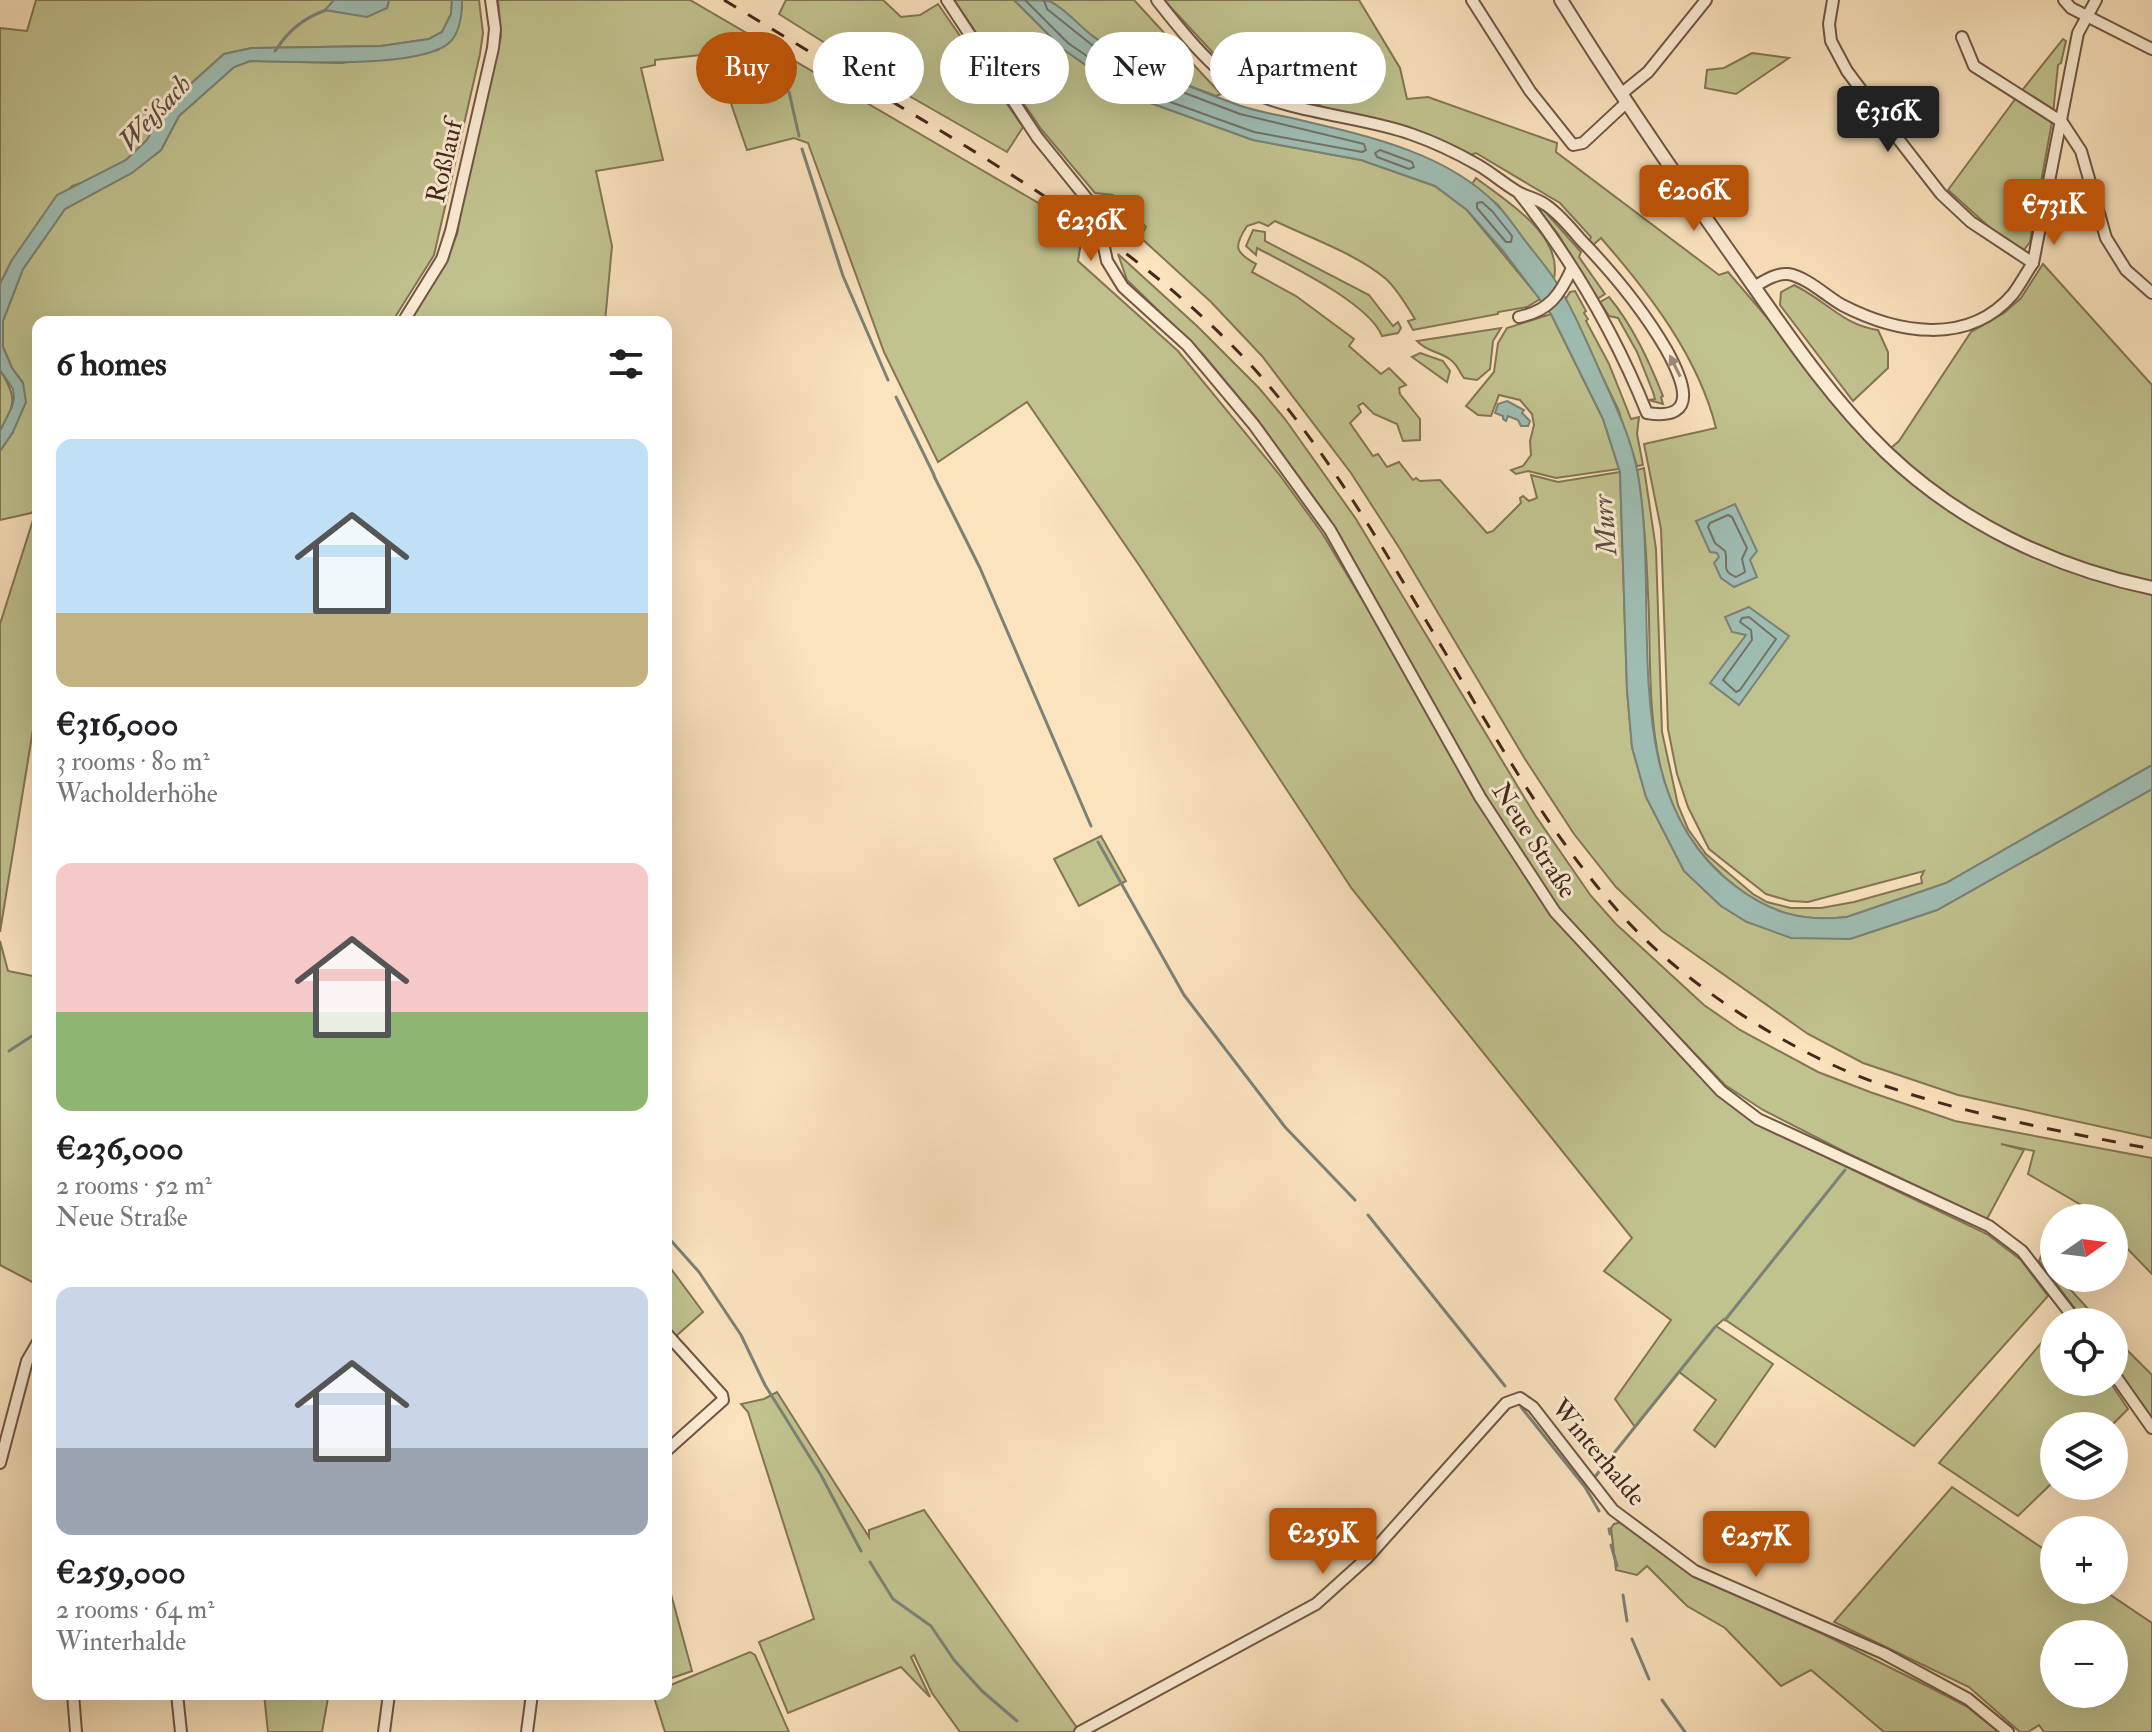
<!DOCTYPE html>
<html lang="en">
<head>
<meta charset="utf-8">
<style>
  body { margin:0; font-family:"IM FELL Double Pica",serif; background:#f2f2f2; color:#202124; height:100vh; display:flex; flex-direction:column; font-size:30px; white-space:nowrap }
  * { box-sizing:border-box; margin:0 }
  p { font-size:26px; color:#757577 }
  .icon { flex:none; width:44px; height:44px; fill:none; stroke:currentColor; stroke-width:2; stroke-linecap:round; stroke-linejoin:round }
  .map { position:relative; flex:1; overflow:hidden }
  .details { position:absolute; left:32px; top:316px; width:640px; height:1384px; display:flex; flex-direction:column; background:#fff; border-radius:16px; box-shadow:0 8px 32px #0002 }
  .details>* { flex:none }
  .hud { position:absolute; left:696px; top:32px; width:760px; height:72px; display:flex; gap:16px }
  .needle { width:52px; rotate:76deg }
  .controls { position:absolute; left:2040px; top:1204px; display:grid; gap:16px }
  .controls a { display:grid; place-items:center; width:88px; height:88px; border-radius:50%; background:#fff; box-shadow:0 8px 32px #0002; font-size:40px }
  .price { position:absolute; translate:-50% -68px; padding:0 18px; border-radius:8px; background:#b45309; color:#fff; font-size:26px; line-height:52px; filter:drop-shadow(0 2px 4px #0008) }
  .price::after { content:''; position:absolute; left:50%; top:48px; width:24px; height:18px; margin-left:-12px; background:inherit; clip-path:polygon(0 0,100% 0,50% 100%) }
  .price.on { background:#222; color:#fff }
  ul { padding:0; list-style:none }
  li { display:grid; align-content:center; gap:16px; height:424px; padding:0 24px }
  li span { display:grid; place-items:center; height:248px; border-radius:16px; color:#555 }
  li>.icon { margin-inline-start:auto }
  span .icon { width:144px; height:144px; fill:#fffc; stroke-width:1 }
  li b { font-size:34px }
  h2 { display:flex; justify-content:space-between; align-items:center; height:96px; padding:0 24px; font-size:34px }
  .chip { padding:0 28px; border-radius:36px; background:#fff; box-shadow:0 8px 32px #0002; font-size:28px; line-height:72px }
  .chip.on { background:#b45309; color:#fff }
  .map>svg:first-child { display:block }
  .green { fill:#c1c38f; stroke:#837555; stroke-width:2; fill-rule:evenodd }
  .water { fill:#9fbeb4; stroke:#7b8277; stroke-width:2 }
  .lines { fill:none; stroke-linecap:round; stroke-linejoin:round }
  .shore { stroke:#727268; stroke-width:2 }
  .stream { stroke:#7b8277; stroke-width:3 }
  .minor-casing { stroke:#725644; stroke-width:14 }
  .tertiary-casing { stroke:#725644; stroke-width:16 }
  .minor { stroke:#fcedd5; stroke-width:10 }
  .tertiary { stroke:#fcedd5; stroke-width:12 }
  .rail { stroke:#45271b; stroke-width:3; stroke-dasharray:14 14; stroke-linecap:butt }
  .oneway { fill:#a08a78 }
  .labels { text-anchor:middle; stroke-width:6; stroke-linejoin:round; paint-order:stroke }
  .street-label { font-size:26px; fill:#45271b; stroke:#fcedd5 }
  .water-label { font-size:28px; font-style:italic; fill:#5c4d41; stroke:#fcedd5 }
</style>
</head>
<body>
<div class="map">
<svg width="2152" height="1732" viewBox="0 0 2152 1732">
  <rect width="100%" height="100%" fill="#fbe3be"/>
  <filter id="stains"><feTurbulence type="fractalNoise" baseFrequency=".0025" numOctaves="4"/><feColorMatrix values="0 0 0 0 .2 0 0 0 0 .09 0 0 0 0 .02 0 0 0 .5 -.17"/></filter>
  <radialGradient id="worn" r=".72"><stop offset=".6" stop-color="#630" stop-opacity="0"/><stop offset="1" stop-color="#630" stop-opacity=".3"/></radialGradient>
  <g class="green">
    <path d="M36 0H334L326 10 345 13 387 8 389 0H452L451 14 442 32 429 39 381 46 252 48 224 54 166 106 147 140 126 160 90 180 72 186 12 260 0 284V28L27 31Z"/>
    <path d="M462 0H479L483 33 480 54 434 255 392 322H38V507L31 513 0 520V451L13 432 23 383 12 368 3 347V321L23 269 65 209 133 171 161 150 179 116 234 67 250 61 341 63 438 50 462 9Z"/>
    <path d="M498 0H690L1083 229 1078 261 1178 351 1279 474 1322 533 1552 915 1673 1048 1720 1096 1757 1124 1987 1234 2021 1260 2048 1296 1914 1446 1724 1319 1716 1326 1773 1364 1715 1447 1694 1430 1716 1400 1679 1372 1635 1427 1615 1399 1671 1320 1604 1271 1632 1238 1352 889 1139 565 1027 402 938 462 884 352 808 143 794 138 747 150 716 60 710 54 655 60V65L641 68 663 160 596 171 612 246 605 322H409L447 260 457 234 473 144 501 37Z"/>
    <path d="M786 0H883L901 17 920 15 938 4 1023 127 1007 152 904 93 779 14Z"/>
    <path d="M954 0H1014L1063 49 1115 86 1148 102 1253 140 1361 160 1435 186 1467 210 1540 299 1527 307 1498 312V314L1413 330 1408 321 1415 319C1406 305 1398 290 1386 279 1357 254 1310 238 1275 221L1268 226 1259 222 1247 226C1234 246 1234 252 1256 264L1252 272 1296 296 1354 339 1349 346 1381 374 1389 368 1406 385 1399 388 1400 394 1420 419V440L1403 441 1397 424 1374 414 1363 403 1358 406 1361 412 1350 423 1373 456 1378 454 1387 467 1399 462 1413 480 1416 478 1420 481 1440 480 1487 533 1493 531 1521 503 1520 498 1523 496 1529 501 1537 498 1531 475 1558 482 1620 472 1627 690 1632 747 1646 797 1684 871 1721 906 1747 922 1850 939 1937 910 2152 789V1138L1958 1095 1863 1063 1808 1034 1662 931 1616 887 1574 834 1525 759 1400 549 1351 473 1262 356 1211 302 1140 237 1146 227 1113 195 1095 193 1041 129Z"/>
    <path d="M1048 0H1134L1167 36 1154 49 1179 75 1192 63 1221 94 1216 96C1175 81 1134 64 1097 39 1080 28 1064 13 1048 0Z"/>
    <path d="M1164 0H1359L1400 68 1407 99 1428 97 1557 143 1556 152 1719 275 1728 272 1884 454 1899 441 1971 332 2004 313 2021 298 2043 264 2152 385V765L1946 883 1847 917C1804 922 1773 914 1738 888 1647 820 1651 719 1649 616 1647 568 1645 517 1637 470L1644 468 1656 549 1662 732 1678 805 1688 829 1706 854 1753 894 1767 902 1791 908H1821L1854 902 1922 883 1921 877 1924 871 1808 902 1790 901 1766 894 1709 849 1688 807 1677 774 1668 729 1661 529 1644 444 1716 428C1698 356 1649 293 1601 238L1593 245 1589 242 1591 237 1560 203 1476 153 1470 155 1430 136 1341 115 1319 105 1255 87 1229 70Z"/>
    <path d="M2063 39 2066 41 2061 63 2058 65 2053 114 2020 93Z"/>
    <path d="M1752 53 1789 58 1736 94 1705 88 1707 70 1724 68Z"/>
    <path d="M2016 98 2052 122 2030 242 2024 250 1997 234 1948 190Z"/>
    <path d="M1476 178C1507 202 1563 234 1554 279L1498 205 1472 184Z"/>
    <path d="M1541 207 1581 252 1579 257 1605 294 1597 299 1558 234 1541 213Z"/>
    <path d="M1253 230 1265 232V241L1369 295 1393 326 1398 322 1401 328 1398 333 1382 336C1369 303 1289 265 1257 248L1256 255 1246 246Z"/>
    <path d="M1118 254 1197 326 1259 388 1285 419 1356 519 1535 815 1591 896 1616 924 1704 1005 1740 1030 1818 1072 1870 1092 1955 1121 2152 1158V1274L2114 1235V1218H2097L2088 1209 2028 1174 2034 1151 2001 1144 2024 1150 1987 1219 1849 1154 1763 1110 1725 1085 1559 912 1482 790 1335 527 1258 420 1202 353 1127 280Z"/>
    <path d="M1794 285C1827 301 1841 324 1878 330L1888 352V368L1853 401 1780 305 1781 292Z"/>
    <path d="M1575 291 1586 311 1584 313 1588 319 1586 321 1609 364 1631 419 1639 417 1637 434 1643 465 1637 466 1618 409 1565 300 1570 292Z"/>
    <path d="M1609 297C1633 326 1649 361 1663 396L1661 397 1663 404 1649 400 1655 399 1653 392 1637 352 1618 318 1609 316 1600 302Z"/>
    <path d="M1551 314 1603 419 1619 469 1556 478 1528 471 1516 474 1511 470 1523 466 1531 455 1530 441 1534 425 1532 414 1520 400 1499 395 1491 416 1478 415 1466 406 1494 372 1498 343 1507 328Z"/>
    <path d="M1501 328 1493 341 1490 369 1477 380 1464 378C1460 373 1458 366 1452 361 1441 351 1428 353 1417 341Z"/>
    <path d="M1420 353 1443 361 1450 371 1447 382 1412 357Z"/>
    <path d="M0 370C17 397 16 403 0 431Z"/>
    <path d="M38 515V690L33 711H36L0 932V624L33 520Z"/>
    <path d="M1101 836 1126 881 1079 906 1054 859Z"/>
    <path d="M0 941 8 971 38 977V1285L0 1265Z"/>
    <path d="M2041 1256 2054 1271V1278H2060L2100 1322H2085L2039 1261Z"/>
    <path d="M666 1262 703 1312 675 1337 666 1326Z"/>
    <path d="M2054 1328V1382H2110L2128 1409 2111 1426H2054V1481L2018 1516 1939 1463Z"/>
    <path d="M2114 1337 2152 1375V1421L2114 1363Z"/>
    <path d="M777 1392 869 1537V1530L924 1510 1080 1732H960L932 1693 914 1655 911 1657 930 1697 901 1667 788 1713 759 1642 814 1619 748 1412 741 1404 764 1399Z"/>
    <path d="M1952 1487 2054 1556V1590H2103L2152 1623V1732H2044L2039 1725 2028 1732H2020L1969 1687 1834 1622ZM2114 1634V1694H2054V1634Z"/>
    <path d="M1622 1522 1699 1579 1825 1635 1933 1689 1966 1706 1999 1732H1884L1811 1670 1781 1686 1725 1628 1687 1606 1647 1566 1637 1575 1616 1570 1611 1528 1614 1524Z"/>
    <path d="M666 1576 692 1671 666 1680Z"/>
    <path d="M750 1652 755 1655 789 1732H665L653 1694H666V1687Z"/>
    <path d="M264 1694H316L328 1698 322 1732H268Z"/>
  </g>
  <g class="water">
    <path d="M334 0H389L387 8 367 17 325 10Z"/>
    <path d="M452 0H462C462 13 460 31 451 41 425 70 290 61 250 61L234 67 179 116 161 150 132 173 65 209 23 269 3 321V347L12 368 23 383 26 402 13 432 0 451V431L12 407 14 398 13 389 0 370V284L12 260 57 195 126 160 147 140 166 106 224 54 252 48 381 46 429 39 442 32 451 14Z"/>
    <path d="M1014 0C1024 0 1040 0 1049 1 1063 6 1084 31 1098 40 1141 69 1190 87 1238 105 1258 112 1279 115 1300 120 1368 136 1447 153 1497 205 1507 215 1515 227 1523 238 1533 251 1544 264 1553 277 1573 308 1588 345 1603 378 1616 407 1631 438 1637 470 1663 604 1611 793 1735 886 1771 913 1802 922 1847 917L1946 883 2152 765V789L1937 910 1850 939 1791 938 1747 922 1721 906 1684 871 1646 797 1632 747 1627 690 1620 472 1603 419 1551 314 1503 251 1467 210 1435 186 1361 160 1253 140 1148 102 1116 86 1063 49Z"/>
    <path d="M1507 401 1524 410 1522 413 1530 421 1528 426H1521L1518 420 1508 416 1506 421 1503 419V416L1495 413 1498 404Z"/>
    <path d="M1735 504 1757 551 1750 560 1757 577 1734 587 1721 578 1714 563 1719 557 1717 553 1710 552 1696 521Z"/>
    <path d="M1749 607 1789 636 1739 705 1710 683 1746 635 1732 632 1725 617Z"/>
  </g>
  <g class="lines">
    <g class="shore">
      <path d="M1025 0 1068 43 1120 79 1151 95 1254 132 1362 152 1366 150 1364 144 1240 114 1169 87 1092 45 1047 9 1044 0"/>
      <path d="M1380 150 1412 162 1414 167 1409 169 1377 157 1375 153Z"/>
      <path d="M1482 202 1492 211 1512 236 1511 242H1506L1477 208V203Z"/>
      <path d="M1728 515 1732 517 1747 548 1742 559 1745 572 1736 577C1720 571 1729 563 1725 551L1715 543 1708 527 1710 523Z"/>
      <path d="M1749 617 1776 639 1740 690 1736 692 1723 680 1752 640 1751 630 1740 622 1742 618Z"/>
    </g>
    <g class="stream">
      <path d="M275 51C289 30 302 19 326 10"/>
      <path d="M789 92 799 136"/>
      <path d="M802 149 843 276 888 380"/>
      <path d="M896 397 934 475"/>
      <path d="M934 476 980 568 1091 826"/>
      <path d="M1098 842 1184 995 1285 1127 1355 1200"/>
      <path d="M9 1051 38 1032"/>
      <path d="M1368 1215 1505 1386"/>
      <path d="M666 1235 699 1272 741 1335 765 1385 821 1475 861 1551"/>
      <path d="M1725 1320 1845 1170"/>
      <path d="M1521 1407 1585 1487 1599 1511"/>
      <path d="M1594 1478 1715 1327"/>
      <path d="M1609 1529 1610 1534"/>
      <path d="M1611 1545 1617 1566"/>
      <path d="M870 1562 893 1599 931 1626 954 1660 982 1691 1017 1721"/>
      <path d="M1623 1595 1627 1621"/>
      <path d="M1632 1639 1649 1679"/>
      <path d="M1662 1700 1685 1732"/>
    </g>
    <defs>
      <g id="minor">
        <path d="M947 0 1037 137 1096 210 1107 261 1123 287 1187 345 1254 425 1330 530 1480 797 1555 912 1721 1091 1758 1119 1989 1226 2022 1251 2077 1322"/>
        <path d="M1157 0C1179 28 1211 69 1242 87 1287 113 1361 116 1411 134 1434 142 1457 153 1478 165 1492 173 1504 184 1518 192 1527 197 1538 199 1546 205 1559 214 1570 227 1580 239 1613 273 1642 308 1666 349 1681 376 1703 422 1647 413 1615 334 1571 258 1518 192"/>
        <path d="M1472 0 1530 91 1573 145 1583 143 1627 102"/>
        <path d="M1833 0 1829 24 1831 41 1847 71 1892 131 1941 194 1971 222 2033 263"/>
        <path d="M2064 0 2071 8 2152 49"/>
        <path d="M1962 37 1974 66 2062 122 2081 151 2106 238 2126 270 2152 293"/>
        <path d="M1621 94 1648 72 1706 0"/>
        <path d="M1754 287C1764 281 1776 273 1788 274 1807 277 1826 296 1842 305 1896 333 1968 347 2013 294 2020 285 2026 273 2033 263L2078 33 2096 0"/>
        <path d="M1519 317C1549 311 1560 295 1572 268"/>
        <path d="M403 322 442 259 451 231 493 48 495 29 491 0"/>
        <path d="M666 1333 722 1395 723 1400 666 1451"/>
        <path d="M2114 1374 2152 1428"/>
        <path d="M0 1463 27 1361 38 1342"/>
        <path d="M73 1694 76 1732"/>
        <path d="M177 1694 181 1732"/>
        <path d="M384 1732 389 1694"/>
        <path d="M527 1732 532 1694"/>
        <path d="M1080 1732 1316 1604 1367 1558 1506 1403 1520 1398 1533 1407 1613 1510 1695 1571 1883 1653 1968 1699 2008 1732"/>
      </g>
      <path id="tertiary" d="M1561 0C1613 84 1669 166 1726 247 1776 317 1824 392 1886 452 1960 523 2053 567 2152 588"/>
    </defs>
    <use href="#minor" class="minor-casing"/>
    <use href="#tertiary" class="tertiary-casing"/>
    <use href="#minor" class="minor"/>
    <use href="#tertiary" class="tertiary"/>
    <path class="rail" d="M724 0C795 43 866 86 936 128 1049 197 1157 265 1248 362 1328 449 1386 554 1446 654 1501 747 1554 842 1628 922 1690 988 1789 1051 1874 1082 1963 1114 2059 1131 2152 1149"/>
  </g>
  <defs><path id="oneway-solid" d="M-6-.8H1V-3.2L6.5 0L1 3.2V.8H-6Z" transform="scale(2)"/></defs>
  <use class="oneway" href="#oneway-solid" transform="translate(1675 366) rotate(-116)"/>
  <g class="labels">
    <g class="street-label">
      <text transform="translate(444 161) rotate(-77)" y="9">Roßlauf</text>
      <text transform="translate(1535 840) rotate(57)" y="9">Neue Straße</text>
      <text transform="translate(1599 1452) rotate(50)" y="9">Winterhalde</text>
    </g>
    <g class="water-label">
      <text transform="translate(154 112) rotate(-47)" y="10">Weißach</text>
      <text transform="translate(1604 525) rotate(-95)" y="10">Murr</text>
    </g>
  </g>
  <rect width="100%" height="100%" filter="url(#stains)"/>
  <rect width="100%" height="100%" fill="url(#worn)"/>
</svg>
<div class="controls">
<a><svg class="needle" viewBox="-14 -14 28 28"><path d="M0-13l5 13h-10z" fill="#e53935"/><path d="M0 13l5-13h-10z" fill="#757577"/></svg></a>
<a><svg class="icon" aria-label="locate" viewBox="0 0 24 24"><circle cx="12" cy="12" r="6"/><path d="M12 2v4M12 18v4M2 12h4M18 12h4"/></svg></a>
<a><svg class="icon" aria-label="layers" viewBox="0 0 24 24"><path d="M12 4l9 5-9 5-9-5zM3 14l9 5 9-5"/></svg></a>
<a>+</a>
<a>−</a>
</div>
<b class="price on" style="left:1888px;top:154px">€316K</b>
<b class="price" style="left:1694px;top:233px">€206K</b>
<b class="price" style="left:2054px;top:247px">€731K</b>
<b class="price" style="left:1091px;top:263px">€236K</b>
<b class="price" style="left:1323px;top:1576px">€259K</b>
<b class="price" style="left:1756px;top:1579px">€257K</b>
<div class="hud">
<a class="chip on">Buy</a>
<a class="chip">Rent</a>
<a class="chip">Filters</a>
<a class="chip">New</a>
<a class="chip">Apartment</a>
</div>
<section class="details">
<h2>6 homes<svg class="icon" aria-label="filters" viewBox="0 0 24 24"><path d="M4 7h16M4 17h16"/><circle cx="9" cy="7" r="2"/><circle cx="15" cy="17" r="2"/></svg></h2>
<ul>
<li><span style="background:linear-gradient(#bfe0f5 70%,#c2b280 0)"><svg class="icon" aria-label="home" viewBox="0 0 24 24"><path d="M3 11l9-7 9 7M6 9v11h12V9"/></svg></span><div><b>€316,000</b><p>3 rooms · 80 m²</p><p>Wacholderhöhe</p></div></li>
<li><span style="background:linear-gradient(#f6c9c9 60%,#8fb573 0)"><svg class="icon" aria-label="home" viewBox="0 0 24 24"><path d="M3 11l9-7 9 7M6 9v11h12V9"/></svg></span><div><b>€236,000</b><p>2 rooms · 52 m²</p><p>Neue Straße</p></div></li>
<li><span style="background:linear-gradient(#c9d6e8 65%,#9aa5b1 0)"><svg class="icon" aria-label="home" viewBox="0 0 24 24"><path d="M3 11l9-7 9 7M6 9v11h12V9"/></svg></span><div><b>€259,000</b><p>2 rooms · 64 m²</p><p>Winterhalde</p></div></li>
</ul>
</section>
</div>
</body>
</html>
